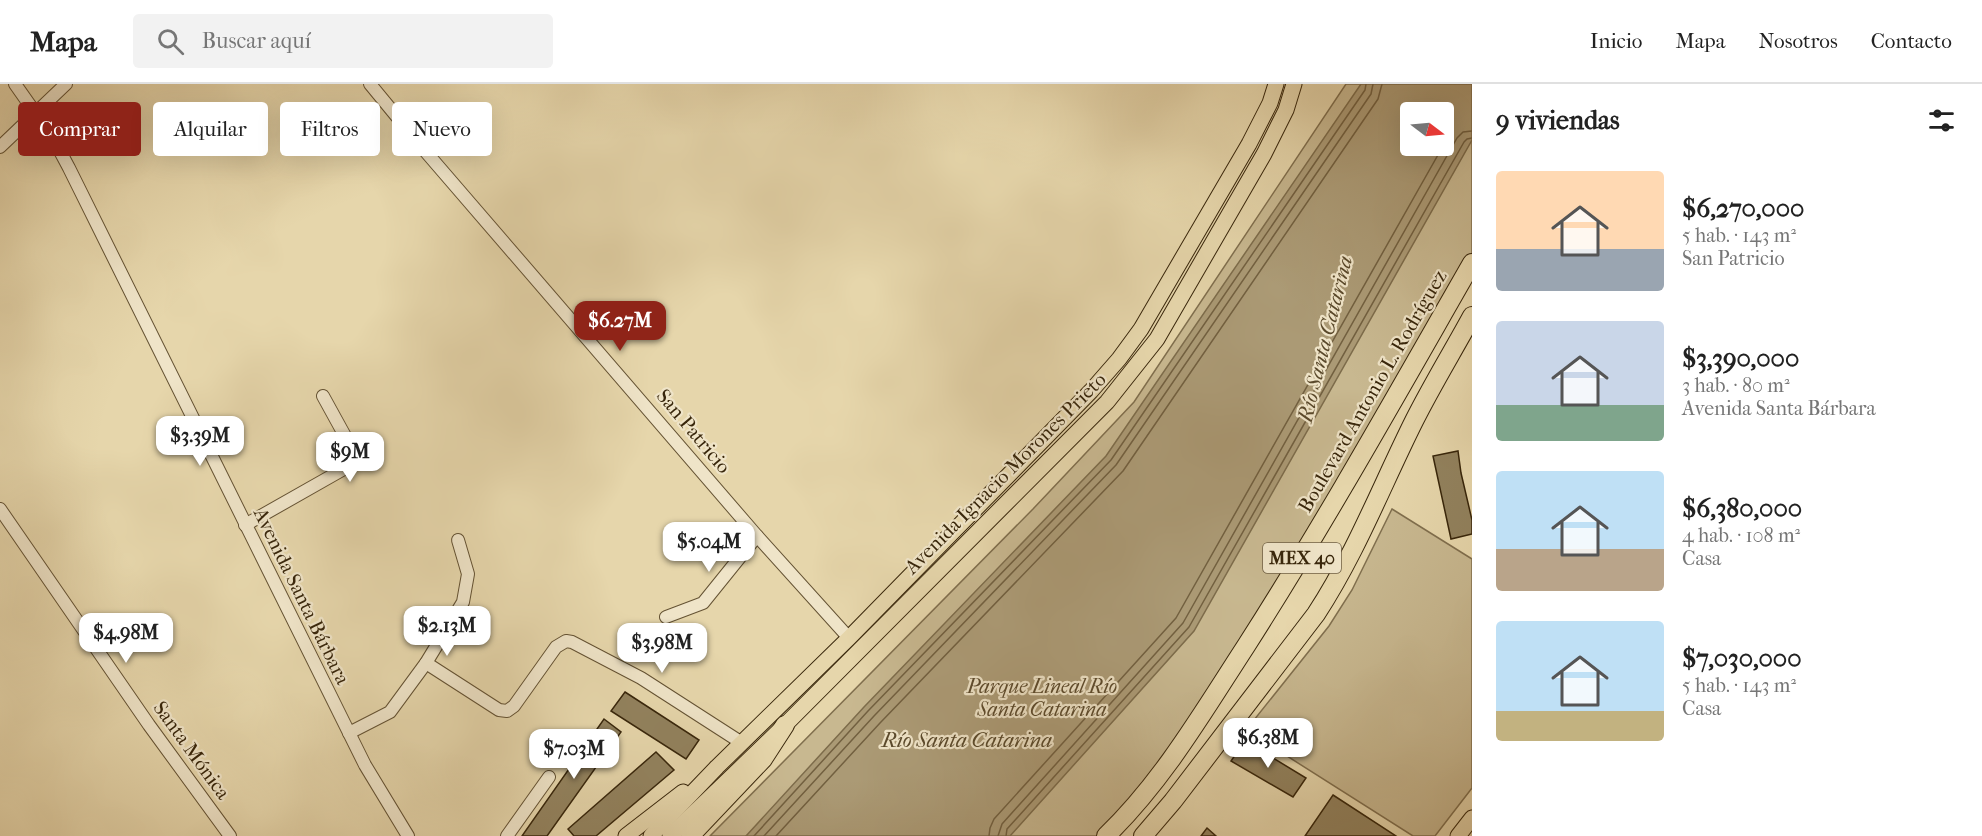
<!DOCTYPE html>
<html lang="es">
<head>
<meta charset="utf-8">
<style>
  body { margin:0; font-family:"IM FELL French Canon",serif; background:#f2f2f2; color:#222; height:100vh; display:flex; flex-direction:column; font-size:22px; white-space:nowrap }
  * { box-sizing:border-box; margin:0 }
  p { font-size:20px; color:#767676 }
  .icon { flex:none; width:33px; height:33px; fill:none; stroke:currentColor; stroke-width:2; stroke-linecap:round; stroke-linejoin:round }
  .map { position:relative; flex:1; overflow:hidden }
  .sheet { display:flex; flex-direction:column; background:#fff; width:510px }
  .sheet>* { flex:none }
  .hud { position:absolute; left:18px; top:18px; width:570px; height:54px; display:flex; gap:12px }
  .needle { width:39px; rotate:106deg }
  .buttons { position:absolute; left:1400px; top:18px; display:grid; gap:12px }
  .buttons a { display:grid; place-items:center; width:54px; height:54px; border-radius:6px; background:#fff; box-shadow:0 6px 24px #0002; font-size:30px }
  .price { position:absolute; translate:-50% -51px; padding:0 14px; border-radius:12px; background:#fff; color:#222; font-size:20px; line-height:39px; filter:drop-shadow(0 2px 3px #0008) }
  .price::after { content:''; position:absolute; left:50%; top:36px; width:18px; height:14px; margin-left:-9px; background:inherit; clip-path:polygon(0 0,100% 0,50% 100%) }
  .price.active { background:#8f2418; color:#fff }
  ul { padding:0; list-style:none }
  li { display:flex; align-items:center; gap:18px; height:150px; padding:0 24px }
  li span { display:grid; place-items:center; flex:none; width:168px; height:120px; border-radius:6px; color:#555 }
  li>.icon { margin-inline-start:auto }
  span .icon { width:72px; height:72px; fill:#fffc; stroke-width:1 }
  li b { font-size:26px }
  h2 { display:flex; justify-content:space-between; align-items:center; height:72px; padding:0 24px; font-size:26px }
  .chip { padding:0 21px; border-radius:6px; background:#fff; box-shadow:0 6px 24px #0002; font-size:21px; line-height:54px }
  .chip.active { background:#8f2418; color:#fff }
  header { display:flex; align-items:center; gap:36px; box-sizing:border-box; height:84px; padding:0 30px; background:#fff; border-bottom:2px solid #e0e0e0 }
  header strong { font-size:28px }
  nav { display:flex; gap:33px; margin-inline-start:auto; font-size:21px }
  .search { width:420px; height:54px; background:#f2f2f2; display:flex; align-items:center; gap:15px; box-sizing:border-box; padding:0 21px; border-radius:6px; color:#767676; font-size:22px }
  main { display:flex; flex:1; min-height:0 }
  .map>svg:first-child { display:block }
  .green { fill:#c8b890; stroke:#806f4e; stroke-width:1.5; fill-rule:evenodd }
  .water { fill:#ab9a75; stroke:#7d6c4b; stroke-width:1.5; fill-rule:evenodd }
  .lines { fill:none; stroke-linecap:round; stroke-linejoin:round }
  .shore { stroke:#726040; stroke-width:1.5 }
  .building { fill:#92825e; stroke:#38260b; stroke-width:1.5 }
  .minor-casing { stroke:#645233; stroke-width:14 }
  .major-casing { stroke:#38260b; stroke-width:17 }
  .highway-casing { stroke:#38260b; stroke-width:20 }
  .minor { stroke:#efe4c8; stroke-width:12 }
  .major { stroke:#e6d6ab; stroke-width:15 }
  .highway { stroke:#e6d6ab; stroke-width:18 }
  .labels { text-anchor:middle; stroke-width:4.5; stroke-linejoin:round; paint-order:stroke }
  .shield { fill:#efe4c8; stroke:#6f5f44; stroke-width:1.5 }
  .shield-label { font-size:18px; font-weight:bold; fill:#38260b }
  .street-label { font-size:20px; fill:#38260b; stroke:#efe4c8 }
  .park-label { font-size:20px; font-style:italic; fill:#5c4a2c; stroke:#efe4c8 }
  .water-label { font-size:21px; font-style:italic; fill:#5a492b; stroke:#efe4c8 }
</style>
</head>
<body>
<header>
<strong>Mapa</strong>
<div class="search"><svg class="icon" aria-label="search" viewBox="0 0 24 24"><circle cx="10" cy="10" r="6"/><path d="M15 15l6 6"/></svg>Buscar aquí</div>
<nav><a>Inicio</a><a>Mapa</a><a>Nosotros</a><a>Contacto</a></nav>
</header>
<main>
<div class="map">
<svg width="1472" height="752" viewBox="0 0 1472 752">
  <rect width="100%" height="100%" fill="#e6d6ab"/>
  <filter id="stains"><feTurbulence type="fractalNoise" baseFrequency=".00333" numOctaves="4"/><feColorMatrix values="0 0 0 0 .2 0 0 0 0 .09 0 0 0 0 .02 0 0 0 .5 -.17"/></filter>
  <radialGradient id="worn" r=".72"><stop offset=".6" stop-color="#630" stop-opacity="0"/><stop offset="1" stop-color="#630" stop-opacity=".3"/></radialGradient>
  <g class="green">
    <path d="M1346 0H1472V178L1183 657 1105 752H710L1033 425 1134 318ZM1410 28H1443V62H1410Z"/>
    <path d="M1392 425 1472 475V704L1435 752H1413L1246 646 1329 542 1352 506Z"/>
  </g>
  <path class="water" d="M1361 0H1472V56L1194 547 1010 752H746L864 623 1106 372ZM1410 28H1443V62H1410Z"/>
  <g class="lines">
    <g class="shore">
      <path d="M754 752 868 627 1111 376 1365 6 1366 0"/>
      <path d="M764 752 874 632 1116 381 1371 10 1373 0"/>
      <path d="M776 752 880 639 1123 387 1378 15 1382 0"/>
      <path d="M989 752 990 744 994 735 1176 534 1443 62"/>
      <path d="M998 752 1002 740 1183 539 1457 54 1463 48 1472 47"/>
      <path d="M1006 752 1007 745 1189 543 1464 58 1467 55 1472 54"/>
    </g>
  </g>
  <g class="building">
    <path d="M1458 367 1461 389 1472 436V450L1451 455 1433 372Z"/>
    <path d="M625 608 699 656 686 675 611 627Z"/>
    <path d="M604 635 621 648 547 752H522Z"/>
    <path d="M1245 657 1306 694 1293 713 1231 677Z"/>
    <path d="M656 668 674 686 596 752H574L568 745Z"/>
    <path d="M1333 711 1396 752H1305Z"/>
    <path d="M1207 744 1216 752H1201Z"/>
  </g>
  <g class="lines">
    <defs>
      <g id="minor">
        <path d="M15 0 53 54 69 84 365 681 408 752"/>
        <path d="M370 0 426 68 757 452 849 554"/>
        <path d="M0 63 66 0"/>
        <path d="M0 425 149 641 230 752"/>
        <path d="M245 441 342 386 354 378 356 372 323 312"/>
        <path d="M666 533 703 519 757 452"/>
        <path d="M426 579 499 626 507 627 514 622 556 563 566 557 572 558 641 594 742 659"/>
        <path d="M349 649 390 628 426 579 463 518 468 490 458 456"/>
        <path d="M507 752 549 693"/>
      </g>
      <g id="major">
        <path d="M626 752 683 708"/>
        <path d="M651 752 717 683 849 554 1091 307 1119 275 1141 245 1249 60 1270 19 1276 0"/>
        <path d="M670 752 785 641 1107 318 1157 255 1264 70 1286 26 1294 0"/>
        <path d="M1458 752 1472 734"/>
      </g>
      <g id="highway">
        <path d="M690 752 763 675 785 641"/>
        <path d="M1106 752C1163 697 1203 628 1246 562 1326 437 1398 308 1472 179"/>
        <path d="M1143 752 1173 717 1316 530C1356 469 1382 401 1414 337 1432 301 1453 267 1472 232"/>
      </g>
    </defs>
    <use href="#minor" class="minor-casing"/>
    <use href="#major" class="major-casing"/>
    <use href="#highway" class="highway-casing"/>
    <use href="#minor" class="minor"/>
    <use href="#major" class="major"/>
    <use href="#highway" class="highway"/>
  </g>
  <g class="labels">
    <rect class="shield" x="1263" y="459" width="78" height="30" rx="4.5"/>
    <g class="shield-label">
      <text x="1302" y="480">MEX 40</text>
    </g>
    <g class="street-label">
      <text transform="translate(1372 307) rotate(-60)" y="7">Boulevard Antonio L. Rodríguez</text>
      <text transform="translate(694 347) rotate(50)" y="7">San Patricio</text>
      <text transform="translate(1005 389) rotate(-45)" y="7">Avenida Ignacio Morones Prieto</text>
      <text transform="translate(302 512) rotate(64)" y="7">Avenida Santa Bárbara</text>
      <text transform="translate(192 666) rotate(54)" y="7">Santa Mónica</text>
    </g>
    <g class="park-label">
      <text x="1042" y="609">Parque Lineal Río<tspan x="1042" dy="23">Santa Catarina</tspan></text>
    </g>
    <g class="water-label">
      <text transform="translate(1325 255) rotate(-76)" y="7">Río Santa Catarina</text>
      <text x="967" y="663">Río Santa Catarina</text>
    </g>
  </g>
  <rect width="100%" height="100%" filter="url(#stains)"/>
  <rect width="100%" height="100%" fill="url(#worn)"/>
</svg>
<div class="buttons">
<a><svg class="needle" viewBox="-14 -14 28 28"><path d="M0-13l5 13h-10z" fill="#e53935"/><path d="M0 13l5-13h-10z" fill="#767676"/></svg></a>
</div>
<b class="price active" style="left:620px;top:268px">$6.27M</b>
<b class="price" style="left:200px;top:383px">$3.39M</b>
<b class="price" style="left:350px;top:399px">$9M</b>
<b class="price" style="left:709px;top:489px">$5.04M</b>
<b class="price" style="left:447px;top:573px">$2.13M</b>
<b class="price" style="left:126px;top:580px">$4.98M</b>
<b class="price" style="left:662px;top:590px">$3.98M</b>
<b class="price" style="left:1268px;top:685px">$6.38M</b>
<b class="price" style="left:574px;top:696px">$7.03M</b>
<div class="hud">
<a class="chip active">Comprar</a>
<a class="chip">Alquilar</a>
<a class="chip">Filtros</a>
<a class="chip">Nuevo</a>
</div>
</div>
<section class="sheet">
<h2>9 viviendas<svg class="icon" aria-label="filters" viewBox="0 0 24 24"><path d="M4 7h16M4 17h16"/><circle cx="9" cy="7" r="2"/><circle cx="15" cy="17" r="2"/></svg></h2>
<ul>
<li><span style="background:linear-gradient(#ffd9b3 65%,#9aa5b1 0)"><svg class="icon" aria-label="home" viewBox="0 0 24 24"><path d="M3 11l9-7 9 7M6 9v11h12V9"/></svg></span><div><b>$6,270,000</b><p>5 hab. · 143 m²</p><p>San Patricio</p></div></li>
<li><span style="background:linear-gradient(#c9d6e8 70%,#7fa58c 0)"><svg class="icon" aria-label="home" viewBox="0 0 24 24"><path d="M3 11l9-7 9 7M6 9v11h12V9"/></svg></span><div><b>$3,390,000</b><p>3 hab. · 80 m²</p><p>Avenida Santa Bárbara</p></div></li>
<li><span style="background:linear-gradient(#bfe0f5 65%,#b9a48a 0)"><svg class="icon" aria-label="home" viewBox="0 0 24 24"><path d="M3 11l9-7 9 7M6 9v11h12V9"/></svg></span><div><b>$6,380,000</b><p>4 hab. · 108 m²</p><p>Casa</p></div></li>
<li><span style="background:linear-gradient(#bfe0f5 75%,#c2b280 0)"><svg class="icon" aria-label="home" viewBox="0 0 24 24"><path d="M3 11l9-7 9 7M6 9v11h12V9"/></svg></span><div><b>$7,030,000</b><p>5 hab. · 143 m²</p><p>Casa</p></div></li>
</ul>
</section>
</main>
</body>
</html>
